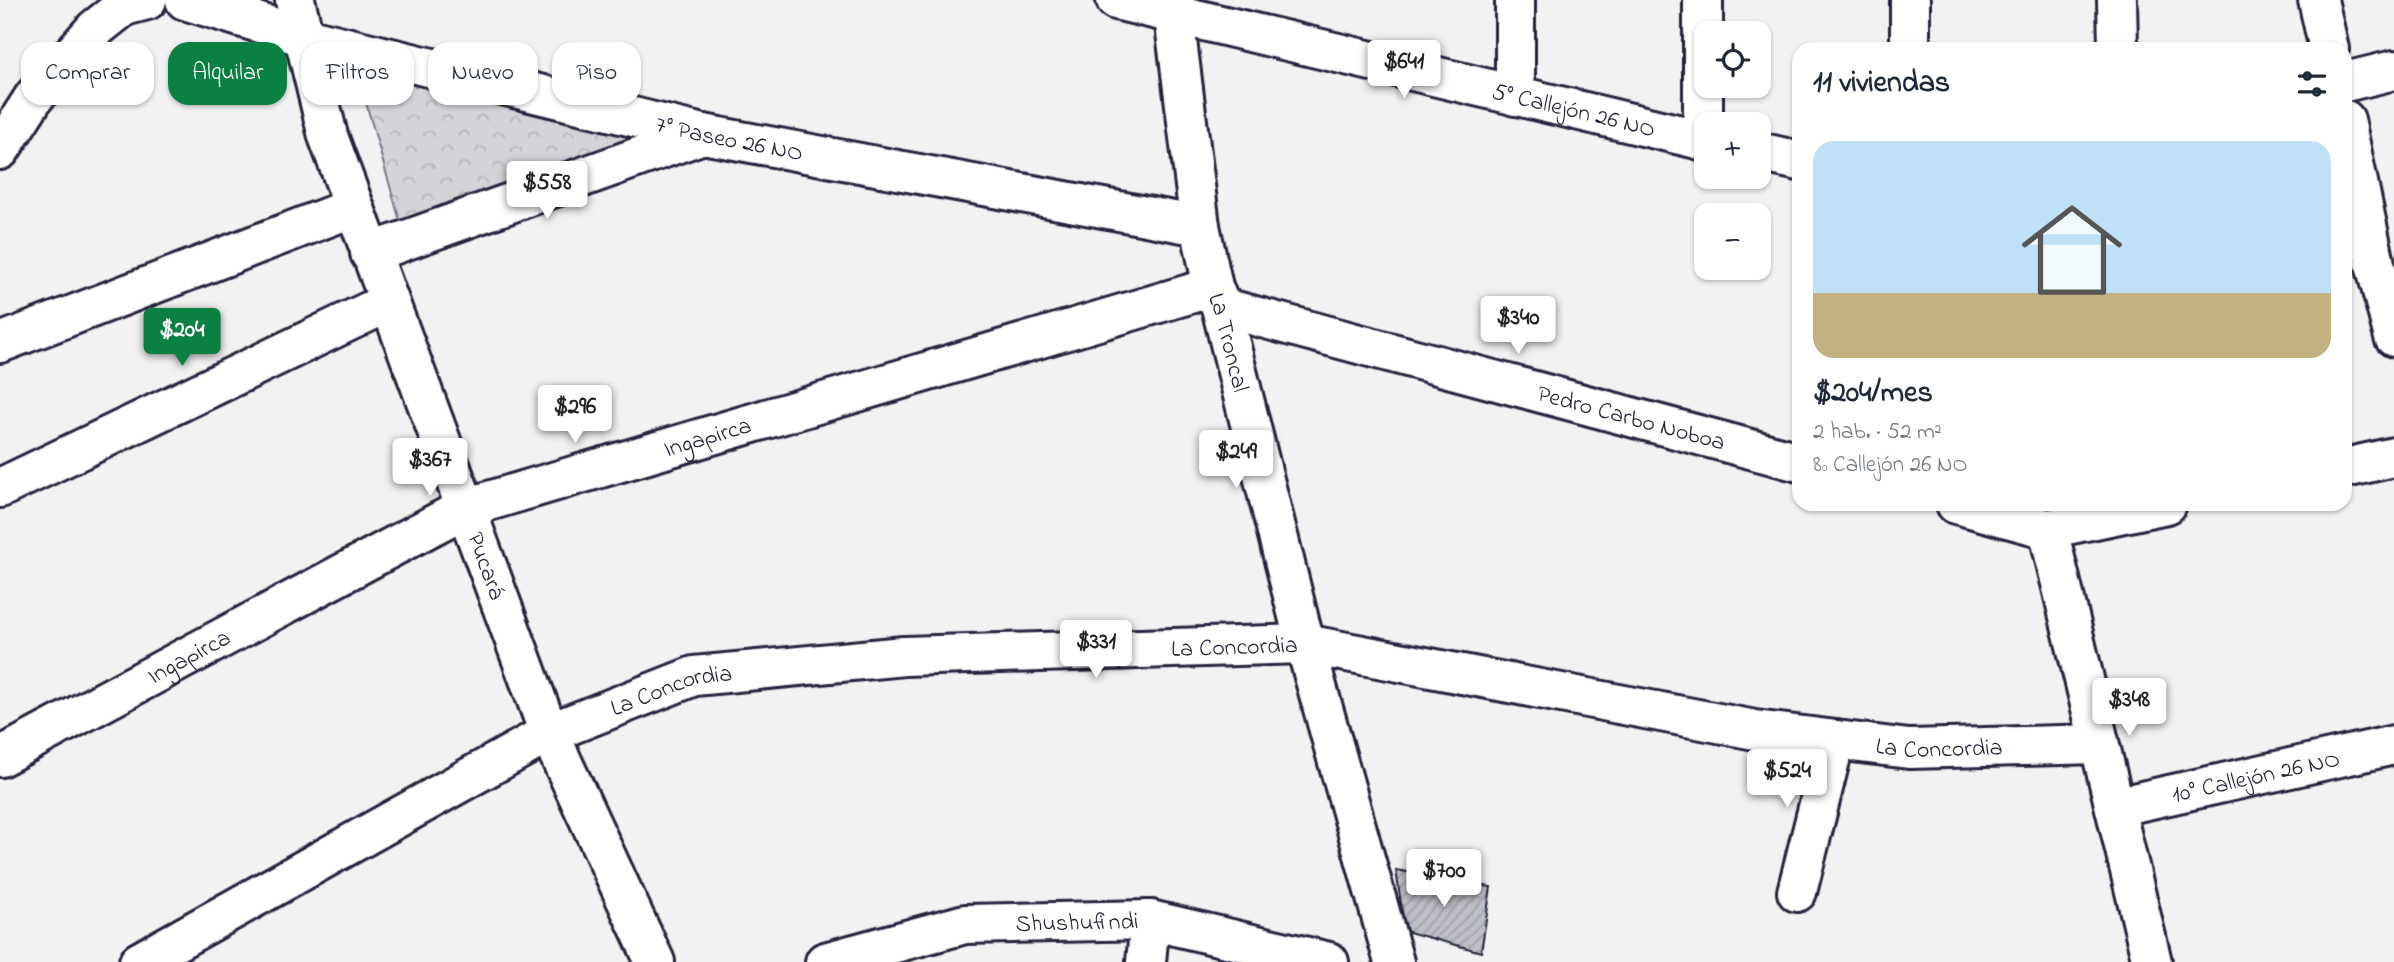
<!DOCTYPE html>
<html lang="es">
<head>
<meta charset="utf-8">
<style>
  body { margin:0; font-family:"Indie Flower",sans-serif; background:#f2f2f3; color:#1f2937; height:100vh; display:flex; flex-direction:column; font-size:26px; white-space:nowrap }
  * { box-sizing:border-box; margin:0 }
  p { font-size:23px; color:#747a83 }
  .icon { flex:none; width:38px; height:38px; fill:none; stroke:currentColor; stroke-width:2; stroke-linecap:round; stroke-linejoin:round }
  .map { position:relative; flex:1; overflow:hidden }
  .drawer { position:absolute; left:1792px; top:42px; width:560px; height:469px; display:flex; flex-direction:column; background:#fff; border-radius:21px; box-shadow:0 2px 5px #0004 }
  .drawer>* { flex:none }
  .hud { position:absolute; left:21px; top:42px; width:665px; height:63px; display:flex; gap:14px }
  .fabs { position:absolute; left:1694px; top:21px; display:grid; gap:14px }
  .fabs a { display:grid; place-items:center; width:77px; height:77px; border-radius:14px; background:#fff; box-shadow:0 2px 5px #0004; font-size:35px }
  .price { position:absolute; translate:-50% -60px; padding:0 16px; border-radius:7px; background:#fff; color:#222; font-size:23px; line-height:46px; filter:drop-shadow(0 2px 4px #0008) }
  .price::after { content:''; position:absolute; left:50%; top:42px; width:21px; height:16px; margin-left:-10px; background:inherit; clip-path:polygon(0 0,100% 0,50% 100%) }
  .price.current { background:#0b8043; color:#fff }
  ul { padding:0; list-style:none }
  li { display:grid; align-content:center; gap:14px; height:371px; padding:0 21px }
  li+li { border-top:2px solid #e0e1e3 }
  li span { display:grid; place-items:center; height:217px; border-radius:21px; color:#555 }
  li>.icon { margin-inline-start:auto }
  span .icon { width:126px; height:126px; fill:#fffc; stroke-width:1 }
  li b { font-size:30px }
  h2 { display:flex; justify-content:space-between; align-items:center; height:84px; padding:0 21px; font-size:30px }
  .chip { padding:0 24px; border-radius:21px; background:#fff; box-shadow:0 2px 5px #0004; font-size:24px; line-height:63px }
  .chip.current { background:#0b8043; color:#fff }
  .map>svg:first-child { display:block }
  .park { fill:url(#park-crowns); stroke:#7a7a8a; stroke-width:2 }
  .building { fill:url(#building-hatch); stroke:#22223b; stroke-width:2 }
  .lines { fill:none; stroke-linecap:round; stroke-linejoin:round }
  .minor-casing { stroke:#22223b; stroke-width:44 }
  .minor { stroke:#fff; stroke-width:38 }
  .labels { text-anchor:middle; stroke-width:7; stroke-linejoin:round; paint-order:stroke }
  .street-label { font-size:24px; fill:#22223b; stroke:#fff }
</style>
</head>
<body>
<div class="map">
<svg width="2394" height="962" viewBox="0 0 2394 962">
  <defs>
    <pattern id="park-crowns" width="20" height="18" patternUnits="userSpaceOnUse" patternTransform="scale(1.75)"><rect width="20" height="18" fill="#d3d3d8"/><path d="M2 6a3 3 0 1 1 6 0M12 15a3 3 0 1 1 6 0" fill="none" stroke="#b5b5ba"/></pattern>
    <pattern id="building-hatch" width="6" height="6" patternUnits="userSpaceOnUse" patternTransform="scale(1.75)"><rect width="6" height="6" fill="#bebec6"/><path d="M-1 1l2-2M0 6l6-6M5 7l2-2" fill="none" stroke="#a3a3ab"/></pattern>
  </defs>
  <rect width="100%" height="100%" fill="#f2f2f3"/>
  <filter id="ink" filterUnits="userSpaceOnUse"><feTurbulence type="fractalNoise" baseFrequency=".0143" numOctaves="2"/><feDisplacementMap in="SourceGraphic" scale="14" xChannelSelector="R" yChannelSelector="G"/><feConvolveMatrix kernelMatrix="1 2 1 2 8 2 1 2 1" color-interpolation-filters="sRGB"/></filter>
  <g filter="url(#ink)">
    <path class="park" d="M354 61 672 136 402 228Z"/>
    <path class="building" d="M1396 870 1491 887 1481 952 1405 931Z"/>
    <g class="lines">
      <defs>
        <g id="minor">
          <path id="s1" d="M185 0 305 37 703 134 1200 226"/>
          <path id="s2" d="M295 0 328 136 549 733 655 962"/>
          <path id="s3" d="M1116 0 1706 141"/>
          <path id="s4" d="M1172 0 1200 226 1213 287 1221 307 1305 644 1394 962"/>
          <path d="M1515 0V96"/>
          <path d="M2117 0 2118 49"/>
          <path d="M2318 0 2329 49"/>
          <path d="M1910 49V0"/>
          <path d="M2345 82 2394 70"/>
          <path d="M2345 120 2375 264 2394 337"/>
          <path d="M1703 141V0"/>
          <path d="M0 150 34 97 95 29 124 6 147 0"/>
          <path d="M1759 152 1799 161"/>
          <path d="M370 253 703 134"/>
          <path id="s5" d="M1221 307 1799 462"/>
          <path d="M0 343 354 207"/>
          <path d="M2345 468 2394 457"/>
          <path d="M0 488 389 302"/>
          <path d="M1956 504 2048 529 2167 504"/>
          <path d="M2048 529 2152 962"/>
          <path id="s6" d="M0 757 465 508 1213 287"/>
          <path id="s7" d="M2115 807 2394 745"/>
          <path d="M1797 892 1835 740"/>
          <path id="s8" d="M139 962 549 733 694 676 904 656 1305 644 1755 730 1909 749 2099 744"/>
          <path id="s9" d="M825 962 965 924 1150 920 1329 962"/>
          <path d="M1146 962 1150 920"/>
        </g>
      </defs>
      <use href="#minor" class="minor-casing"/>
      <use href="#minor" class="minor"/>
    </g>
  </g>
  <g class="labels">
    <g class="street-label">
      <text dy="8" stroke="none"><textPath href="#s3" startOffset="471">5° Callejón 26 NO</textPath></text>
      <text dy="8" stroke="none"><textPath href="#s1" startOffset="562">7° Paseo 26 NO</textPath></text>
      <text dy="8" stroke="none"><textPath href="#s4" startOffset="348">La Troncal</textPath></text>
      <text dy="8" stroke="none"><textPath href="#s5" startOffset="425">Pedro Carbo Noboa</textPath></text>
      <text dy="8" stroke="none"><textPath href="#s6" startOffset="780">Ingapirca</textPath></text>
      <text dy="8" stroke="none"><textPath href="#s2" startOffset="598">Pucará</textPath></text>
      <text dy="8" stroke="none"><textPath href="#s8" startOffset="1167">La Concordia</textPath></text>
      <text dy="8" stroke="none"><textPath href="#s6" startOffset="214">Ingapirca</textPath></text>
      <text dy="8" stroke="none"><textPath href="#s8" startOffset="600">La Concordia</textPath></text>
      <text dy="8" stroke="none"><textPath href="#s8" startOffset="1881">La Concordia</textPath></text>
      <text dy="8" stroke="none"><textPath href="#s7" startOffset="144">10° Callejón 26 NO</textPath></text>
      <text dy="8" stroke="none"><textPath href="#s9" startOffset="257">Shushufindi</textPath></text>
    </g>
  </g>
</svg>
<div class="fabs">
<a><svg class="icon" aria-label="locate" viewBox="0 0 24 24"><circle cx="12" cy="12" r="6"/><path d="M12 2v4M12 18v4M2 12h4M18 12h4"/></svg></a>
<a>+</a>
<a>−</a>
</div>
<b class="price" style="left:1404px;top:100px">$641</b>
<b class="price" style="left:547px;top:221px">$558</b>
<b class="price" style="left:1518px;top:356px">$340</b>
<b class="price current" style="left:182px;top:368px">$204</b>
<b class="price" style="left:575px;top:445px">$296</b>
<b class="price" style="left:1236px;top:490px">$249</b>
<b class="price" style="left:430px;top:498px">$367</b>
<b class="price" style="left:1096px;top:680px">$331</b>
<b class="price" style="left:2129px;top:738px">$348</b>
<b class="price" style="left:1787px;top:809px">$524</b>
<b class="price" style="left:1444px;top:909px">$700</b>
<div class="hud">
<a class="chip">Comprar</a>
<a class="chip current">Alquilar</a>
<a class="chip">Filtros</a>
<a class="chip">Nuevo</a>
<a class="chip">Piso</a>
</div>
<section class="drawer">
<h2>11 viviendas<svg class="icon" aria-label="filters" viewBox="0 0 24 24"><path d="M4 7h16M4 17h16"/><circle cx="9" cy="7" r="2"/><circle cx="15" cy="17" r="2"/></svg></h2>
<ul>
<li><span style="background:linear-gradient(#bfe0f5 70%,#c2b280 0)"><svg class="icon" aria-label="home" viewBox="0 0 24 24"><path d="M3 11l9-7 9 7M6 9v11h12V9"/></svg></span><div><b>$204/mes</b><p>2 hab. · 52 m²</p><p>8º Callejón 26 NO</p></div></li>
</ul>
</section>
</div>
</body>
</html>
